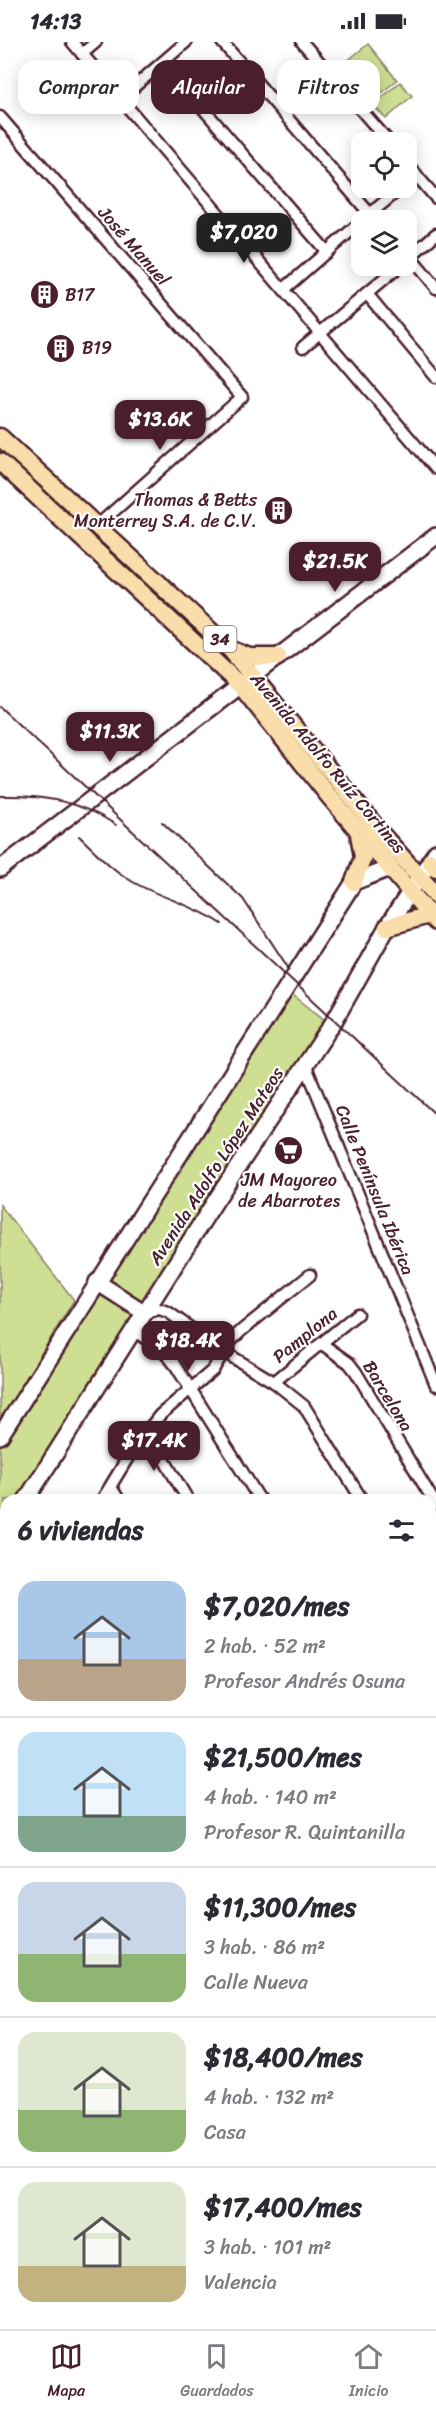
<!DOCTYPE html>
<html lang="es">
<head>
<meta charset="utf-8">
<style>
  body { margin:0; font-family:Sriracha,sans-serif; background:#f7f7f7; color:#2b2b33; height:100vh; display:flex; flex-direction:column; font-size:22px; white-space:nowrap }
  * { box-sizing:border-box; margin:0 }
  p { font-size:20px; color:#7c7c81 }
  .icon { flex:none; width:33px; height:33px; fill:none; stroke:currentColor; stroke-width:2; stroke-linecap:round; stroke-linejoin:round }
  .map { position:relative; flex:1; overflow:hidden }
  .drawer { position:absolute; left:0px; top:1452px; width:436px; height:836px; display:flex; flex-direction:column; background:#fff; border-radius:18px 18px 0 0; box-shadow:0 3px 15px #0003 }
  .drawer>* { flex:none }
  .banner { position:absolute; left:18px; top:18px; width:400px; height:54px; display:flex; gap:12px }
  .controls { position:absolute; left:351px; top:90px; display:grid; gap:12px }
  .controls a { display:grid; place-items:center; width:66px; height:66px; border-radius:12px; background:#fff; box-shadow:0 3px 15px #0003; font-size:30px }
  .price { position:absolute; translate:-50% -51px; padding:0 14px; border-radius:12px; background:#4a1f2b; color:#fff; font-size:20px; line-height:39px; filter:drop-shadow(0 2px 3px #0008) }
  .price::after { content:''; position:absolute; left:50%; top:36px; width:18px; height:14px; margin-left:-9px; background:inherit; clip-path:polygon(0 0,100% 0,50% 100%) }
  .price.active { background:#222; color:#fff }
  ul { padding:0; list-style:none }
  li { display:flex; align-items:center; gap:18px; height:150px; padding:0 18px }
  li+li { border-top:2px solid #e1e1e2 }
  li span { display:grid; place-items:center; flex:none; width:168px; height:120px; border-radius:18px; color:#555 }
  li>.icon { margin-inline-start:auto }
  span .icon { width:72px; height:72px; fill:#fffc; stroke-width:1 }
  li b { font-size:26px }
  h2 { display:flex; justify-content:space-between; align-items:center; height:72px; padding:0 18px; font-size:26px }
  .pill { padding:0 21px; border-radius:18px; background:#fff; box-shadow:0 3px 15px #0003; font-size:21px; line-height:54px }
  .pill.active { background:#4a1f2b; color:#fff }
  .status { display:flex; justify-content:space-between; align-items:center; height:42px; padding:0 30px; background:#fff; direction:ltr }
  .status svg { height:16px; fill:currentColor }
  .dock { display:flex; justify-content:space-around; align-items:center; height:84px; border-top:2px solid #e1e1e2; background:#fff; font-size:16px; color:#7c7c81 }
  .dock a { display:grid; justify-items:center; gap:3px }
  .dock .active { color:#4a1f2b }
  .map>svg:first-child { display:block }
  .green { fill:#cedf94; stroke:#8c7f60; stroke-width:1.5 }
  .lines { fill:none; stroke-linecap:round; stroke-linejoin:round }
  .street-casing { stroke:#4a1f2b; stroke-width:15 }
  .secondary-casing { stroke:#4a1f2b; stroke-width:20 }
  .primary-casing { stroke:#4a1f2b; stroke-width:21 }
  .street { stroke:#fff; stroke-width:10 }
  .secondary { stroke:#fff; stroke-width:15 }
  .primary { stroke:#f9deab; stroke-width:16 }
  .rail { stroke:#4a1f2b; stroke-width:2 }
  .labels { text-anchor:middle; stroke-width:4.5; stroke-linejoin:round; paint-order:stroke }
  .shield { fill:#fff; stroke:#80626b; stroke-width:1.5 }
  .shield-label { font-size:16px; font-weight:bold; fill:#4a1f2b }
  .street-label { font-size:18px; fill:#4a1f2b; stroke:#fff }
  .poi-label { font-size:18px; fill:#4a1f2b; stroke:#fff; text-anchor:start }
</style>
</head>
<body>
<div class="status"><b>14:13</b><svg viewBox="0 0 49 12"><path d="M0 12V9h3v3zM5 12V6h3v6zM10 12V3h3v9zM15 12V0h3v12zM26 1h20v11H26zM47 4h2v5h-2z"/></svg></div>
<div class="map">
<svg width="436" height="2287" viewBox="0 0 436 2287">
  <rect width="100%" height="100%" fill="#fff"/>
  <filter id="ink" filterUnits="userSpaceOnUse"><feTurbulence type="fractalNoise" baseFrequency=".0167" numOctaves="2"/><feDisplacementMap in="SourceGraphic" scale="12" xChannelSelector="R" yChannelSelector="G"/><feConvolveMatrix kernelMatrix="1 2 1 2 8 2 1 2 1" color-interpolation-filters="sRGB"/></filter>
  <g filter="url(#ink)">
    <g class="green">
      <path d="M368 2 397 38 371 60 341 24Z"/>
      <path d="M400 40 412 54 386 77 373 63Z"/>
      <path d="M289 950 325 978 141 1264 105 1239Z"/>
      <path d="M0 1163 74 1258 0 1379Z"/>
      <path d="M98 1249 135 1274 19 1458H6V1478L0 1487V1404Z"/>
      <path d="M6 1620V1684C0 1668 0 1636 6 1620Z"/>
      <path d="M6 1935V2052L0 2043V1939Z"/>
      <path d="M120 2282H227L230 2287H110Z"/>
    </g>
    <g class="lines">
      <defs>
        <g id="street">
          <path d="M72 0 436 427"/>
          <path d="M222 0 370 172"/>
          <path d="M302 0 389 100"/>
          <path d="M82 12 96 0"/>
          <path d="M163 20 327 210"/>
          <path d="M120 57 186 0"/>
          <path d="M0 75 242 355 97 484"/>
          <path d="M406 121 436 156"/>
          <path d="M406 141 416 132"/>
          <path d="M365 176 401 146"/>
          <path d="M410 215 436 246"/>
          <path d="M406 218 436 192"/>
          <path d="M284 247 362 179"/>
          <path d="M367 252 436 335"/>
          <path d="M303 305 400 224"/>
          <path d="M305 1022 436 1343"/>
          <path d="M145 1271 159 1267 168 1270 224 1310 274 1340 304 1364 362 1458"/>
          <path d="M133 1288 165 1310 176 1324 260 1458"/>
          <path d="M322 1302 349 1321 356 1330 436 1463"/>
          <path d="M274 1340 357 1272"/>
          <path d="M146 1387 188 1458"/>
          <path d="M111 1445 119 1458"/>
          <path d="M102 1458 133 1407 160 1373 213 1328 228 1302 241 1289 310 1233"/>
          <path d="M430 1479 436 1475"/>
          <path d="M430 1554 436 1550"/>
          <path d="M430 1600 436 1610"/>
          <path d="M0 1621 6 1611"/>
          <path d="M430 1654 436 1653"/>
          <path d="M0 1687 6 1697"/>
          <path d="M430 1708 436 1707"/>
          <path d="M430 1762 436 1761"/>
          <path d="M430 1817 436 1816"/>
          <path d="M430 1849 436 1856"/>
          <path d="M430 1870 436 1869"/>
          <path d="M430 1903 436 1902"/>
          <path d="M0 1933 6 1929"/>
          <path d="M430 1960 436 1959"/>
          <path d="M430 2013 436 2012"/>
          <path d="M0 2054 6 2063"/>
          <path d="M430 2083 436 2094"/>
          <path d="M430 2105 436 2102"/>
          <path d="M430 2195 436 2205"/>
          <path d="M430 2224 436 2221"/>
          <path d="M0 2252 6 2237"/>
          <path d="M77 2282 80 2287"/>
          <path d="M417 2282 420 2287"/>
          <path d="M100 2287 110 2282"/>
          <path d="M315 2287 325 2282"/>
        </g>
        <g id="secondary">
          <path d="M0 827 436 494"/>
          <path d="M97 1240 145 1271"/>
          <path d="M0 1394 354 840 390 826"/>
          <path d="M26 1458 216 1158 333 981 387 885 436 810"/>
          <path d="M0 1499 6 1489"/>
          <path d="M0 1810 6 1821"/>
          <path d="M0 2087 6 2084"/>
          <path d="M233 2282 236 2287"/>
          <path d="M339 2282 341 2287"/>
        </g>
        <g id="primary">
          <path d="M0 395 230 607 383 794 436 853"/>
          <path d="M0 420 241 644 329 754 436 880"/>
          <path d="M232 608 249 615H278"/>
          <path d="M430 819 436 826"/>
          <path d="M354 840 363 815 359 792"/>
          <path d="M387 885 429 873"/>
        </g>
      </defs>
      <use href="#street" class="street-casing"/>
      <use href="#secondary" class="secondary-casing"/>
      <use href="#primary" class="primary-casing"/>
      <use href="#street" class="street"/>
      <use href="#secondary" class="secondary"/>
      <use href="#primary" class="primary"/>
      <g class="rail">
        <path d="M0 665 436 1073"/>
        <path d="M0 754C43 753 80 759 116 783"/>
        <path d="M162 780 243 857 289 927"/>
        <path d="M79 794C96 810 112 828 133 840 161 856 194 863 222 882"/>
      </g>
    </g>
  </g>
  <defs>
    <symbol id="building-disc" viewBox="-11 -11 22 22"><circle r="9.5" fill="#4a1f2b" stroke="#fff"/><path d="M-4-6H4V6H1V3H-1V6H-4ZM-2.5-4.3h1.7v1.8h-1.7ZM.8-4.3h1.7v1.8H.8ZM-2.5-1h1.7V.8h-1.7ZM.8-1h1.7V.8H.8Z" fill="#fff"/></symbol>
    <symbol id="supermarket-disc" viewBox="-11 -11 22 22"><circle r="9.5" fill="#4a1f2b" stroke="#fff"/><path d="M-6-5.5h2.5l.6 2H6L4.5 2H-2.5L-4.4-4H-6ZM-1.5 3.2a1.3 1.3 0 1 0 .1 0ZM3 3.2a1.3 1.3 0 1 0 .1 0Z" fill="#fff"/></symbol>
  </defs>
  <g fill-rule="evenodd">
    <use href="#building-disc" x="28" y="236" width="33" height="33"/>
    <use href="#building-disc" x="44" y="290" width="33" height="33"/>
    <use href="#building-disc" x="262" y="452" width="33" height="33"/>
    <use href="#supermarket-disc" x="272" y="1092" width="33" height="33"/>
  </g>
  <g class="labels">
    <rect class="shield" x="203.5" y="584" width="33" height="26" rx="4.5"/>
    <g class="shield-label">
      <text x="220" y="603">34</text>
    </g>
    <g class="street-label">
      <text transform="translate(134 204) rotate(49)" y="6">José Manuel</text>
      <text transform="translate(328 721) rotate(50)" y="6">Avenida Adolfo Ruíz Cortines</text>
      <text transform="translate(216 1124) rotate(-57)" y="6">Avenida Adolfo López Mateos</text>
      <text transform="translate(375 1148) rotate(68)" y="6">Calle Península Ibérica</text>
      <text transform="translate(305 1293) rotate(-39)" y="6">Pamplona</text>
      <text transform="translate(388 1354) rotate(59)" y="6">Barcelona</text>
    </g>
    <g class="poi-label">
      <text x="65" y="259">B17</text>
      <text x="82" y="312">B19</text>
      <text x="257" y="464" text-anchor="end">Thomas &amp; Betts<tspan x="257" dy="21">Monterrey S.A. de C.V.</tspan></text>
      <text x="289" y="1144" text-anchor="middle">JM Mayoreo<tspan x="289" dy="21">de Abarrotes</tspan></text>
    </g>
  </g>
</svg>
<div class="controls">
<a><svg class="icon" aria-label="locate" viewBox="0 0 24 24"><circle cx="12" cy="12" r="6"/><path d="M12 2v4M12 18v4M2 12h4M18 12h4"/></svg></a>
<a><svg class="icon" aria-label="layers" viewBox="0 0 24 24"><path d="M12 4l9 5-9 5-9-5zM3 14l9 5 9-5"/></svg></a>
</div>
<b class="price active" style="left:244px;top:222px">$7,020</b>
<b class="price" style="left:160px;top:409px">$13.6K</b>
<b class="price" style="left:335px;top:551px">$21.5K</b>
<b class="price" style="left:110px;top:721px">$11.3K</b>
<b class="price" style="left:188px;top:1330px">$18.4K</b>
<b class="price" style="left:154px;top:1430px">$17.4K</b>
<div class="banner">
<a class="pill">Comprar</a>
<a class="pill active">Alquilar</a>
<a class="pill">Filtros</a>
</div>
<section class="drawer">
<h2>6 viviendas<svg class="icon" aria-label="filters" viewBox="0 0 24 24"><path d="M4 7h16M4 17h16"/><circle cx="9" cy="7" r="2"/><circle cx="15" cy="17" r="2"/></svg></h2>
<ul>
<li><span style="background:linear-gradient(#a9c7e8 65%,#b9a48a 0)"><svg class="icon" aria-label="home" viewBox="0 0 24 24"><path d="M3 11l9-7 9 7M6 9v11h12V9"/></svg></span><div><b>$7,020/mes</b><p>2 hab. · 52 m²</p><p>Profesor Andrés Osuna</p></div></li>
<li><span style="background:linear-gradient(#bfe0f5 70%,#7fa58c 0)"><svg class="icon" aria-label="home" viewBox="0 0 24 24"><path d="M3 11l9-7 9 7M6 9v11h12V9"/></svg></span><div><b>$21,500/mes</b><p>4 hab. · 140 m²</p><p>Profesor R. Quintanilla</p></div></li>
<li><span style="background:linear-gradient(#c9d6e8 60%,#8fb573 0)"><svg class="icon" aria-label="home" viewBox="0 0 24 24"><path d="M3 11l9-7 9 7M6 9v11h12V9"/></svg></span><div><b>$11,300/mes</b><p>3 hab. · 86 m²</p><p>Calle Nueva</p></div></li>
<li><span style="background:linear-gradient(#dfe7d0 65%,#8fb573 0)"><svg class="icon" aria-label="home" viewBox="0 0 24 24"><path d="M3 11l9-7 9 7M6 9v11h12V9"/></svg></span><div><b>$18,400/mes</b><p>4 hab. · 132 m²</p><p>Casa</p></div></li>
<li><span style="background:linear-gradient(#dfe7d0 70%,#c2b280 0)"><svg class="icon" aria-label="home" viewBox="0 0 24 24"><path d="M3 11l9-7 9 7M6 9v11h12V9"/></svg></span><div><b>$17,400/mes</b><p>3 hab. · 101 m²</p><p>Valencia</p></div></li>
</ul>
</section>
</div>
<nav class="dock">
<a class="active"><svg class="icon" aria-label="map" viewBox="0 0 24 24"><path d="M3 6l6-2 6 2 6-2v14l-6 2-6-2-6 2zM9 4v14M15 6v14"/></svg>Mapa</a>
<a><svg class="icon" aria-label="saved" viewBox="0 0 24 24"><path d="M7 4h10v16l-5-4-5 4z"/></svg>Guardados</a>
<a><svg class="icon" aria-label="home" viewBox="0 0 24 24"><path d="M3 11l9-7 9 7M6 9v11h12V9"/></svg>Inicio</a>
</nav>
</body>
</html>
